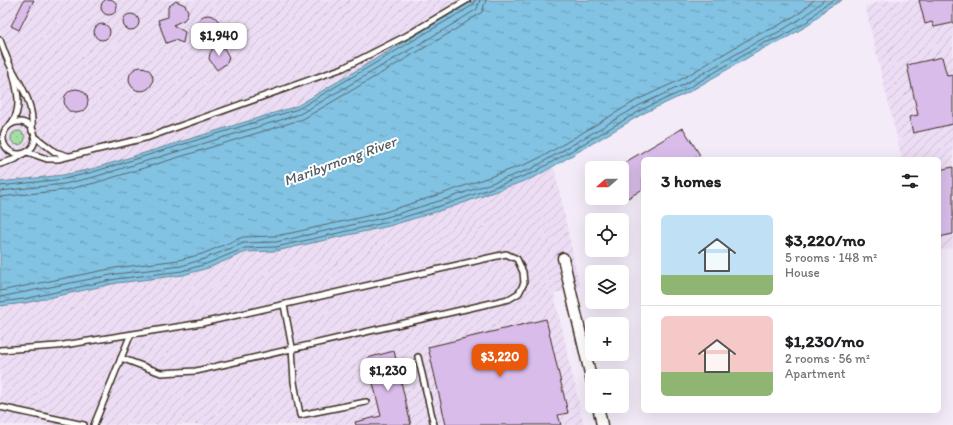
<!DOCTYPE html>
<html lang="en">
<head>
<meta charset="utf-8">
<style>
  body { margin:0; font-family:Itim,sans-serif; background:#f2f2f2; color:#202124; height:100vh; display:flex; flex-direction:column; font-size:15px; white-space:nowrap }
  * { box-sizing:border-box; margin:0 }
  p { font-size:13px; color:#757577 }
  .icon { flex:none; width:22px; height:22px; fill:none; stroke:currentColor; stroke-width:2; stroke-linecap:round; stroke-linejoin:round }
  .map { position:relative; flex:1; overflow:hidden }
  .drawer { position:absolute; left:641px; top:157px; width:300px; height:256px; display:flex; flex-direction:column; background:#fff; border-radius:6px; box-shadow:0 4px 16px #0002 }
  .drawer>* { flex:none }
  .needle { width:26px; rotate:249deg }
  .controls { position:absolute; left:585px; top:161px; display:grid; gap:8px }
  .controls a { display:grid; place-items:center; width:44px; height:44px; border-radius:6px; background:#fff; box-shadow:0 4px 16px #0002; font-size:20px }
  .price { position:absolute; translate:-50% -34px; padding:0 9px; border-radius:8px; background:#fff; color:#222; font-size:13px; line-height:26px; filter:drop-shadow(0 1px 2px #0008) }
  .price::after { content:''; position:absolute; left:50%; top:24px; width:12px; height:9px; margin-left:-6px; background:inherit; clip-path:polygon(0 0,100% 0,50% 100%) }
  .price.selected { background:#ea580c; color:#fff }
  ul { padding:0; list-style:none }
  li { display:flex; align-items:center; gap:12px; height:100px; padding:0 20px }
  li+li { border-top:1px solid #e0e0e0 }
  li span { display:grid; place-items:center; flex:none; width:112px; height:80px; border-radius:6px; color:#555 }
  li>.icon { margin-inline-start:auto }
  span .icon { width:48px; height:48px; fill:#fffc; stroke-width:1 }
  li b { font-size:17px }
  h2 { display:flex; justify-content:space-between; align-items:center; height:48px; padding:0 20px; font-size:17px }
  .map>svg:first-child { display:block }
  .industrial { fill:url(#industrial-furrows) }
  .grass { fill:url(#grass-dots); stroke:#6f8461 }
  .water { fill:url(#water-ripples); stroke:#668594 }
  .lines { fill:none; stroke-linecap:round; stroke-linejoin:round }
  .shore { stroke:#57676c; stroke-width:1 }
  .building { fill:#d9bcea; stroke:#3b2a1e }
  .lane-casing { stroke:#3b2a1e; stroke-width:8 }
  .street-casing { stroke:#3b2a1e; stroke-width:13 }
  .lane { stroke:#fff; stroke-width:5 }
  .street { stroke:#fff; stroke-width:10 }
  .labels { text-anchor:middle; stroke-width:4; stroke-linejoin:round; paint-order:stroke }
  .water-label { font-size:15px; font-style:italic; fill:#545f63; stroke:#fff }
</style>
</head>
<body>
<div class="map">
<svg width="953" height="425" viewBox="0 0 953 425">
  <defs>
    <pattern id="industrial-furrows" width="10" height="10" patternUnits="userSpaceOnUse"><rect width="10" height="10" fill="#ecddf4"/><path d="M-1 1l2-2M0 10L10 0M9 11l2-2" fill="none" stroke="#cbbed1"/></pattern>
    <pattern id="grass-dots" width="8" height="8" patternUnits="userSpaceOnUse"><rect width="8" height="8" fill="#a3dea4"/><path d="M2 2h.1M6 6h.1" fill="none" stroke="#8dbf8d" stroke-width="1.8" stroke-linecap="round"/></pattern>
    <pattern id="water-ripples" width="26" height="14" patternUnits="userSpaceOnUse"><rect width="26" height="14" fill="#82c2e2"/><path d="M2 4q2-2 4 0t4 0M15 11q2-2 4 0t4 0" fill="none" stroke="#6c9eb7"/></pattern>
  </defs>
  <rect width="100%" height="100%" fill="#f4ebf9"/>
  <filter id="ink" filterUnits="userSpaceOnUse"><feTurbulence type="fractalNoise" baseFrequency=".025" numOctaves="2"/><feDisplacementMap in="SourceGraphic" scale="8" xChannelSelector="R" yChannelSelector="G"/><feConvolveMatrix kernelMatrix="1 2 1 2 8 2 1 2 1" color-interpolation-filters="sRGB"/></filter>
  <g filter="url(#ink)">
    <g class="industrial">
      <path d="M0 0H474L297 106 92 169 63 175 0 182Z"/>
      <path d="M885 0H953V247L939 251V159H902L865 6Z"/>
      <path d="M554 167 580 287 554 294 584 425H0V306L25 303 117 283 183 275 208 268 246 252 276 251 389 226 452 207 535 177Z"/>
    </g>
    <circle class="grass" cx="18" cy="138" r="7"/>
    <path class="water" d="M474 0H842L826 9 810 24 781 41 766 47 687 93 644 113 535 177 452 207 389 226 276 251 246 252 208 268 183 275 117 283 25 303 0 306V182L63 175 92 169 297 106Z"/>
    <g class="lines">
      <g class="shore">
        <path d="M0 186 64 179 93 172 298 109 473 5 475 0"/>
        <path d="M0 191 64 184 94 177 300 114 450 26 477 9 480 0"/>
        <path d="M0 197 65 190 95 183 303 119 453 31 482 12 486 0"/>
        <path d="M0 291 115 268 179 260 202 254 243 237 275 236 291 233 385 212 447 192 529 163 547 154 637 100 680 80 759 33 774 28 801 12 814 0"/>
        <path d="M0 297 116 274 181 266 204 259 244 243 276 242 387 217 449 198 531 169 640 105 683 85 762 39 777 33 805 16 824 0"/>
        <path d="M0 302 24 299 116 279 182 271 206 264 245 248 276 247 388 222 450 203 533 173 643 109 685 90 764 43 779 38 808 21 823 6 834 0"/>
      </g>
    </g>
    <g class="building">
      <circle cx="109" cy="7" r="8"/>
      <path d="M24 0H34L19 30 11 26Z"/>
      <path d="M919 0H953V23L934 27 932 22 925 24Z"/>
      <path d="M176 1 185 5 188 11 187 16 184 20 173 25 185 32 183 43 175 40 166 43 158 20 168 17V7Z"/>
      <circle cx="131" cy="22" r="8"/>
      <circle cx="208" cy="27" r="12"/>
      <circle cx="102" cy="32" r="8"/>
      <path d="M214 47 224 48 229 57 227 63 217 70 209 59 210 53Z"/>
      <path d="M942 57 947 76 953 75V124L913 133 909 117 918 115 907 65Z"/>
      <circle cx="141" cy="79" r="12"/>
      <circle cx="76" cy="101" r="12"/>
      <path d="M683 128 700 155 693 159H643V189L628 198 622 188V164Z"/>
      <path d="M953 167V234L939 237V170Z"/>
      <path d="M546 319 568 413 558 415 561 425H446L428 347Z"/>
      <path d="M394 351 411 425H356L355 422 381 416 367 358Z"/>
    </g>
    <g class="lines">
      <defs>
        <g id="lane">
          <path d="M0 40C4 50 7 60 12 69 24 90 34 106 32 131"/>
          <circle cx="19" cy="138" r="16"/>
          <path d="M11 124C23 108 17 90 13 73"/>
          <path d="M34 136 55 152 68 156"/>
          <path d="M27 152 47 159H58L149 137 343 68 408 35 467 0"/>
          <path d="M0 164 16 159 23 154"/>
          <path d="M284 305 292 347 294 382 300 415 366 402"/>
          <path d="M0 350 57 346 202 323 506 254 517 259 523 272 524 283 519 293 509 299 196 371 161 373 121 358"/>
          <path d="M418 357 434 425"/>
          <path d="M0 407 84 425"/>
          <path d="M94 425 130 336"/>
        </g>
        <g id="street">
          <path d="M563 258 592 382"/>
          <path d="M598 406 602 425"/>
        </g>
      </defs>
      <use href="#lane" class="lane-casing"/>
      <use href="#street" class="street-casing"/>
      <use href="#lane" class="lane"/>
      <use href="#street" class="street"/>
    </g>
  </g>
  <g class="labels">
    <g class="water-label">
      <text transform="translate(340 161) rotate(-20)" y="5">Maribyrnong River</text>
    </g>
  </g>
</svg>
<div class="controls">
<a><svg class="needle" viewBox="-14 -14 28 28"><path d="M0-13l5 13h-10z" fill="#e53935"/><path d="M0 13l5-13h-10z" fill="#757577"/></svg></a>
<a><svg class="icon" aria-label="locate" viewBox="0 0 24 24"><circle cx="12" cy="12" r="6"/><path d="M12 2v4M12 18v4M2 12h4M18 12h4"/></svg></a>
<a><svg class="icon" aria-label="layers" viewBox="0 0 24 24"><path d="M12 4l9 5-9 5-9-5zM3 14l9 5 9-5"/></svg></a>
<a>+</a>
<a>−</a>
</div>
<b class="price" style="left:219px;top:57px">$1,940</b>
<b class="price selected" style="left:500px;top:378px">$3,220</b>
<b class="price" style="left:388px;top:392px">$1,230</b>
<section class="drawer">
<h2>3 homes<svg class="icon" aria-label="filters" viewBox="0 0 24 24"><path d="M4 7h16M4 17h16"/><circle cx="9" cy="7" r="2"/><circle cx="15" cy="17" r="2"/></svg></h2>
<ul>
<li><span style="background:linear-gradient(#bfe0f5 75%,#8fb573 0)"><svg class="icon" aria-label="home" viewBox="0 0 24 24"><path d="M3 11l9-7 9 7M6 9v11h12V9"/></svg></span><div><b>$3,220/mo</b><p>5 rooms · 148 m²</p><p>House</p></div></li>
<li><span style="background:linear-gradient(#f6c9c9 70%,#8fb573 0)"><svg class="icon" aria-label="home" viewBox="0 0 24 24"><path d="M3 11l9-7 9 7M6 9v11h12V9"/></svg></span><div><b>$1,230/mo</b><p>2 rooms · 56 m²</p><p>Apartment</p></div></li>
</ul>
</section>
</div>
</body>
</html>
